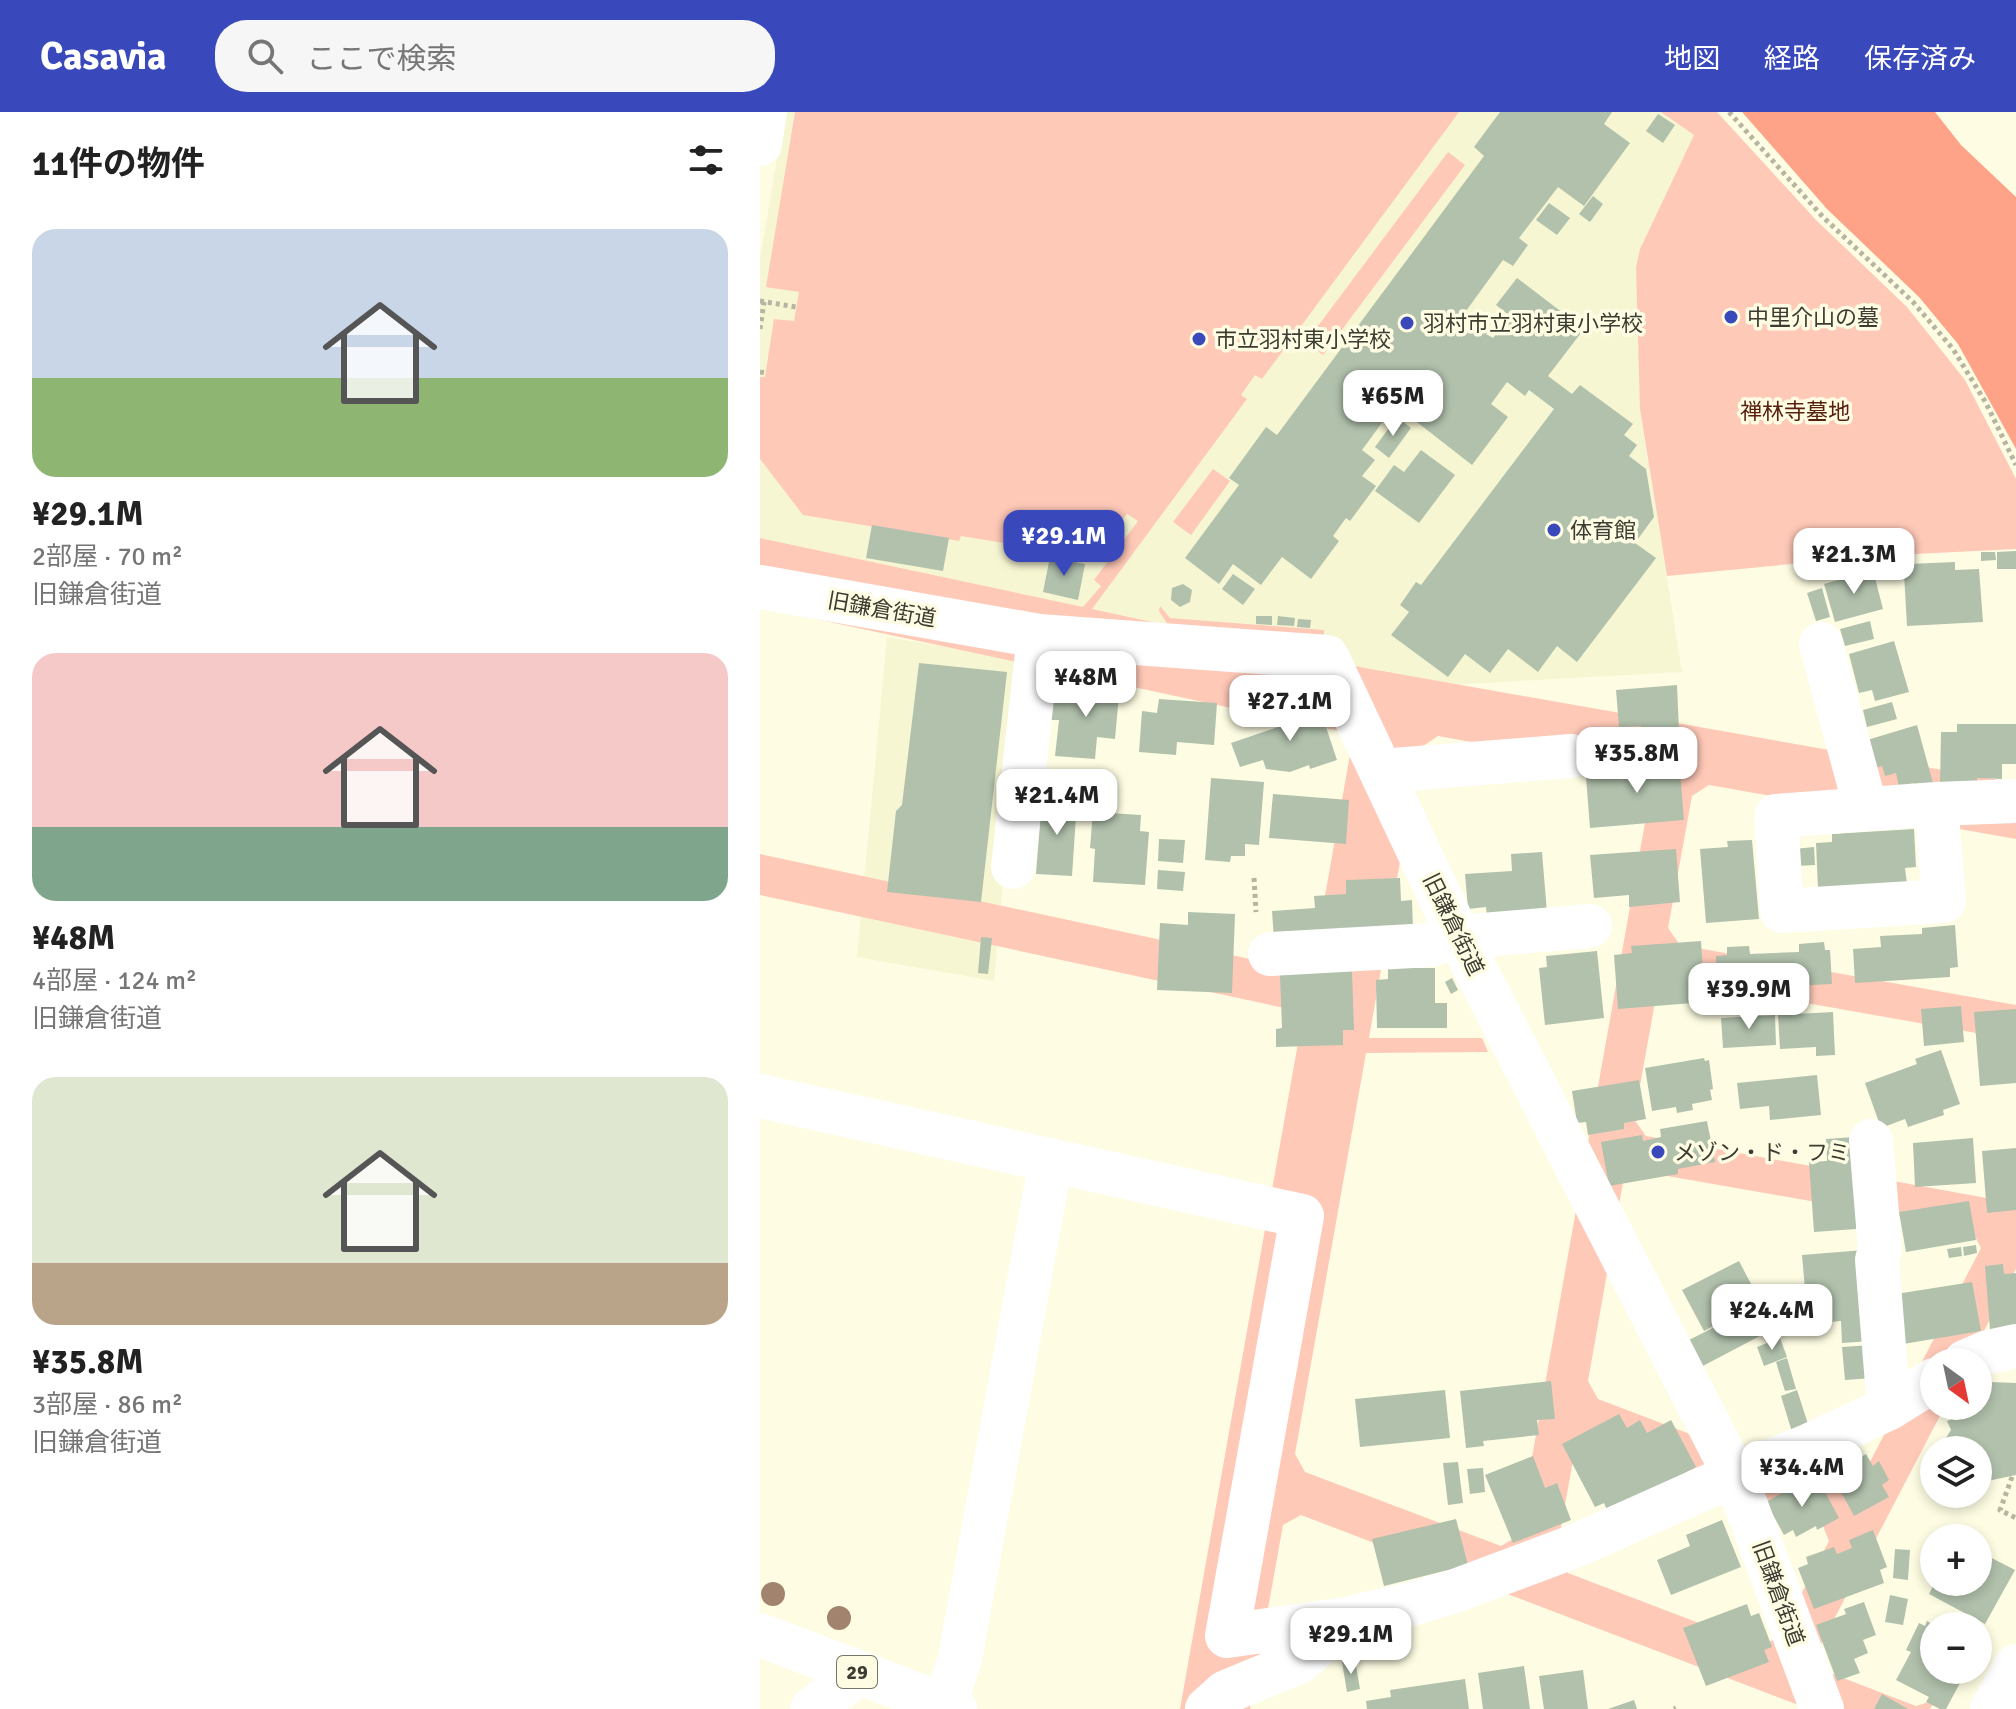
<!DOCTYPE html>
<html lang="ja">
<head>
<meta charset="utf-8">
<style>
  body { margin:0; font-family:Signika,"Noto Sans JP",sans-serif; background:#f6f6f6; color:#222; height:100vh; display:flex; flex-direction:column; font-size:30px; white-space:nowrap }
  * { box-sizing:border-box; margin:0 }
  p { font-size:26px; color:#767676 }
  .icon { flex:none; width:44px; height:44px; fill:none; stroke:currentColor; stroke-width:2; stroke-linecap:round; stroke-linejoin:round }
  .map { position:relative; flex:1; overflow:hidden }
  .side { display:flex; flex-direction:column; background:#fff; width:760px }
  .side>* { flex:none }
  .needle { width:52px; rotate:147deg }
  .tools { position:absolute; left:1160px; top:1236px; display:grid; gap:16px }
  .tools a { display:grid; place-items:center; width:72px; height:72px; border-radius:50%; background:#fff; box-shadow:0 4px 12px #0003; font-size:40px }
  .price { position:absolute; translate:-50% -68px; padding:0 18px; border-radius:16px; background:#fff; color:#222; font-size:26px; line-height:52px; filter:drop-shadow(0 2px 4px #0008) }
  .price::after { content:''; position:absolute; left:50%; top:48px; width:24px; height:18px; margin-left:-12px; background:inherit; clip-path:polygon(0 0,100% 0,50% 100%) }
  .price.selected { background:#3949bc; color:#fff }
  ul { padding:0; list-style:none }
  li { display:grid; align-content:center; gap:16px; height:424px; padding:0 32px }
  li span { display:grid; place-items:center; height:248px; border-radius:24px; color:#555 }
  li>.icon { margin-inline-start:auto }
  span .icon { width:144px; height:144px; fill:#fffc; stroke-width:1 }
  li b { font-size:34px }
  h2 { display:flex; justify-content:space-between; align-items:center; height:96px; padding:0 32px; font-size:34px }
  header { display:flex; align-items:center; gap:48px; box-sizing:border-box; height:112px; padding:0 40px; background:#3949bc; color:#fff }
  header strong { font-size:38px }
  nav { display:flex; gap:44px; margin-inline-start:auto; font-size:28px }
  .search { width:560px; height:72px; background:#f6f6f6; display:flex; align-items:center; gap:20px; box-sizing:border-box; padding:0 28px; border-radius:32px; color:#767676; font-size:30px }
  main { display:flex; flex:1; min-height:0 }
  .map>svg:first-child { display:block }
  .built { fill:#f7f6d3 }
  .green { fill:#ffc9b8; fill-rule:evenodd }
  .forest { fill:#fea387 }
  .building { fill:#b1c1ac }
  .lines { fill:none; stroke-linecap:round; stroke-linejoin:round }
  .path { stroke:#b5b5a1; stroke-width:5; stroke-dasharray:4 4; stroke-linecap:butt }
  .minor { stroke:#fff; stroke-width:44 }
  .major { stroke:#fff; stroke-width:44 }
  .tree { fill:#a2836d }
  .poi-dot { fill:#3949bc; stroke:#fefde3; stroke-width:3 }
  .labels { text-anchor:middle; stroke-width:7; stroke-linejoin:round; paint-order:stroke }
  .shield { fill:#fefde3; stroke:#767667; stroke-width:2 }
  .shield-label { font-size:20px; font-weight:bold; fill:#3c3c32 }
  .poi-label { font-size:22px; fill:#3c3c32; stroke:#fefde3; text-anchor:start }
  .park-label { font-size:22px; fill:#571f0d; stroke:#fefde3 }
  .street-label { font-size:22px; fill:#3c3c32; stroke:#fefde3 }
</style>
</head>
<body>
<header>
<strong>Casavia</strong>
<div class="search"><svg class="icon" aria-label="search" viewBox="0 0 24 24"><circle cx="10" cy="10" r="6"/><path d="M15 15l6 6"/></svg>ここで検索</div>
<nav><a>地図</a><a>経路</a><a>保存済み</a></nav>
</header>
<main>
<section class="side">
<h2>11件の物件<svg class="icon" aria-label="filters" viewBox="0 0 24 24"><path d="M4 7h16M4 17h16"/><circle cx="9" cy="7" r="2"/><circle cx="15" cy="17" r="2"/></svg></h2>
<ul>
<li><span style="background:linear-gradient(#c9d6e8 60%,#8fb573 0)"><svg class="icon" aria-label="home" viewBox="0 0 24 24"><path d="M3 11l9-7 9 7M6 9v11h12V9"/></svg></span><div><b>¥29.1M</b><p>2部屋 · 70 m²</p><p>旧鎌倉街道</p></div></li>
<li><span style="background:linear-gradient(#f6c9c9 70%,#7fa58c 0)"><svg class="icon" aria-label="home" viewBox="0 0 24 24"><path d="M3 11l9-7 9 7M6 9v11h12V9"/></svg></span><div><b>¥48M</b><p>4部屋 · 124 m²</p><p>旧鎌倉街道</p></div></li>
<li><span style="background:linear-gradient(#dfe7d0 75%,#b9a48a 0)"><svg class="icon" aria-label="home" viewBox="0 0 24 24"><path d="M3 11l9-7 9 7M6 9v11h12V9"/></svg></span><div><b>¥35.8M</b><p>3部屋 · 86 m²</p><p>旧鎌倉街道</p></div></li>
</ul>
</section>
<div class="map">
<svg width="1256" height="1597" viewBox="0 0 1256 1597">
  <rect width="100%" height="100%" fill="#fefde3"/>
  <g class="built">
    <path d="M25 0H901L934 23 880 137V297L922 560 600 578 574 524 402 513 0 426V146Z"/>
    <path d="M127 525 263 548 234 869 97 845Z"/>
  </g>
  <g class="green">
    <path d="M35 0H699L502 267 495 263 481 283 487 287 332 497 605 556 1256 671V727L949 673 932 684 908 816 920 833 1256 893V928L915 868 897 879 874 1007 886 1024 1232 1087 1256 1069V1157L1208 1250H1174V1294H1185L1057 1540 1065 1559 1156 1594 1175 1588 1170 1597H1049L541 1403 523 1413 490 1597H420L541 914 529 897 0 783V742L537 857 554 846 591 637 579 619 0 495V426L323 495 341 474 334 468 378 409 367 402 343 433 274 436 201 424 199 429 43 403 0 347V265H5L14 207 34 209 39 180 6 175ZM678 624 880 660 891 677 758 1424 741 1434 545 1360 535 1342 606 941 728 940 722 926H609L660 636ZM879 1059 1211 1117 1221 1136 1099 1371 1080 1379 838 1287 828 1269 863 1070ZM834 1322 1061 1409 1069 1429 1018 1526 999 1534 808 1461 796 1443 816 1332Z"/>
    <path d="M901 0H957L1056 108 1147 195 1205 268 1256 367V437L1115 444 907 464 880 297 876 156 880 137 934 23Z"/>
    <path d="M688 40 705 53 563 243 546 230Z"/>
    <path d="M453 357 470 369 431 423 413 410Z"/>
    <path d="M400 494 410 506 564 518V523L408 513 399 499Z"/>
  </g>
  <path class="forest" d="M982 0H1175L1201 33 1256 85V337L1198 232 1159 185 1067 97Z"/>
  <g class="building">
    <path d="M740 0H852L844 12 870 31 824 94 798 75 759 126 768 133 753 154 743 148 706 199 730 216 726 222 733 226 750 204 736 193 757 166 824 217 788 264 812 282 820 273 873 312 864 323 877 333 869 344 886 357 894 405 875 431 896 446 817 550 797 534 778 560 748 537 730 561 705 542 688 565 631 523 649 500 640 493 656 470 661 473 794 297 769 278 765 284 747 270 731 292 748 305 712 353 635 293 602 338 615 348 602 364 616 374 590 409 586 406 573 424 579 429 551 467 522 445 501 473 473 452 459 472 425 446 479 373 469 366 506 315 517 323 724 44 714 35Z"/>
    <path d="M898 2 915 13 903 31 886 19Z"/>
    <path d="M833 84 843 92 830 110 819 102Z"/>
    <path d="M789 91 810 106 797 123 776 108Z"/>
    <path d="M637 305 651 316 629 346 615 335Z"/>
    <path d="M661 338 695 363 659 411 615 379 634 353 644 360Z"/>
    <path d="M112 413 189 426 183 459 106 446Z"/>
    <path d="M1256 439V457H1237V440Z"/>
    <path d="M1221 440H1235L1236 448 1221 449Z"/>
    <path d="M290 445 325 452 318 488 283 480Z"/>
    <path d="M1195 450V458L1219 457 1223 510 1147 514 1144 462H1149V452Z"/>
    <path d="M1113 458 1123 497 1075 510 1064 472Z"/>
    <path d="M473 462 495 477 483 493 462 477Z"/>
    <path d="M423 472 432 478 430 490 420 495 411 488 412 476Z"/>
    <path d="M1062 476 1070 505 1056 509 1047 481Z"/>
    <path d="M496 504H512V513L496 512Z"/>
    <path d="M518 504 535 506 534 514 517 513Z"/>
    <path d="M538 507 551 508 550 516 537 515Z"/>
    <path d="M1110 509 1114 527 1085 534 1080 517Z"/>
    <path d="M1134 529 1149 580 1115 589 1112 578 1099 581 1089 542Z"/>
    <path d="M159 551 247 560 221 790 127 780 136 699 142 693Z"/>
    <path d="M333 569 360 571 355 627 337 625 335 647 295 644 299 608H290L292 585 319 587 320 574 333 575Z"/>
    <path d="M917 573 919 619 882 622 881 614 859 615 856 578Z"/>
    <path d="M399 587 457 591 454 633 417 630 416 643 379 640 382 599 397 601Z"/>
    <path d="M1132 590 1137 607 1107 615 1103 598Z"/>
    <path d="M558 591 577 648 550 657 549 653 530 660 506 657 503 648 480 655 471 631 518 615 515 606Z"/>
    <path d="M1197 612H1256V652H1242V667L1217 666V674H1180L1181 620H1197Z"/>
    <path d="M1157 613 1173 671 1155 675 1153 671 1139 675 1136 661 1125 664 1122 654 1115 656 1107 628Z"/>
    <path d="M919 647 924 708 830 716 826 665 869 661 868 651Z"/>
    <path d="M284 657 322 661 320 676 282 671Z"/>
    <path d="M451 666 504 670 499 733 485 732V744H471L470 750 445 748Z"/>
    <path d="M513 682 589 688 586 732 509 726Z"/>
    <path d="M282 686 317 689 312 764 276 762Z"/>
    <path d="M333 700 381 703 380 719 389 720 385 773 333 770 335 737 330 736Z"/>
    <path d="M1154 717 1156 755 1145 756 1147 772 1058 777 1056 731 1072 730V722Z"/>
    <path d="M399 727 425 728 423 751 398 749Z"/>
    <path d="M992 728 999 807 946 811 940 737 968 735 967 729Z"/>
    <path d="M1054 735 1055 753 1035 754 1034 737Z"/>
    <path d="M916 737 920 790 869 795V783L834 786 830 743Z"/>
    <path d="M782 740 787 801 727 805 726 795 708 797 705 762 752 759 751 742Z"/>
    <path d="M398 758 425 760 423 779 397 777Z"/>
    <path d="M640 766 641 789 652 788 653 818 514 827 512 799 555 796 554 784 586 782V768Z"/>
    <path d="M428 800 475 802 472 881 397 878 400 811 428 813Z"/>
    <path d="M1195 813 1198 855 1190 856V865L1095 871 1093 837 1121 835 1120 824 1162 822V816Z"/>
    <path d="M221 825 232 826 228 862 218 861Z"/>
    <path d="M941 829 945 890 858 897 854 843 872 841 871 834Z"/>
    <path d="M1064 830 1065 838H1070L1072 872 957 878 956 844 967 843V835L989 834 990 842 1039 840V832Z"/>
    <path d="M837 839 844 906 785 913 779 856 787 855 786 844Z"/>
    <path d="M628 856H675V891H687V916H617L616 868 628 867Z"/>
    <path d="M592 859 594 918H583V933L516 935V917L522 916 520 863Z"/>
    <path d="M692 866 698 878 691 882 685 870Z"/>
    <path d="M970 883V895H954L953 884Z"/>
    <path d="M1201 894 1204 930 1164 934 1161 897Z"/>
    <path d="M1256 897V971L1220 974 1214 900Z"/>
    <path d="M1073 900 1075 943 1056 944V935L1020 937 1018 903Z"/>
    <path d="M1015 903 1016 933 963 936 961 906Z"/>
    <path d="M1181 938 1200 992 1183 998 1184 1003 1148 1015 1145 1007 1121 1016 1105 971 1157 952 1155 947Z"/>
    <path d="M944 946 945 949 949 948 953 977 950 978 952 988 932 992 933 998 917 1001 916 995 892 999 885 956Z"/>
    <path d="M1057 963 1061 1003 1010 1008 1009 994 980 997 977 971Z"/>
    <path d="M879 968 886 1007 864 1011V1017L828 1023 826 1010 817 1011 812 979Z"/>
    <path d="M947 1009 955 1050 918 1057V1062L849 1074 841 1030 882 1023 883 1029 901 1025 900 1017Z"/>
    <path d="M1095 1025 1096 1117 1054 1120 1049 1050 1067 1049 1066 1027Z"/>
    <path d="M1213 1026 1216 1071 1155 1075 1153 1031Z"/>
    <path d="M1256 1036V1098L1227 1101 1222 1039Z"/>
    <path d="M1209 1089 1216 1128 1146 1140 1139 1100Z"/>
    <path d="M1216 1133 1217 1141 1204 1144 1203 1135Z"/>
    <path d="M1201 1135 1202 1144 1189 1146 1187 1137Z"/>
    <path d="M1104 1138 1111 1229 1082 1231 1081 1209 1060 1211 1059 1200 1047 1201 1042 1143Z"/>
    <path d="M979 1149 1000 1189 944 1219 922 1178Z"/>
    <path d="M1243 1152 1244 1162 1256 1161V1215L1230 1218 1225 1154Z"/>
    <path d="M1212 1170 1221 1219 1143 1232 1136 1182Z"/>
    <path d="M1004 1190 1017 1215 939 1256 925 1230Z"/>
    <path d="M1020 1226 1027 1245 1004 1254 997 1235Z"/>
    <path d="M1111 1233 1113 1266 1085 1268 1082 1235Z"/>
    <path d="M1027 1246 1036 1277 1025 1279 1016 1250Z"/>
    <path d="M791 1269 795 1307 777 1308 779 1323 723 1329 724 1334 706 1336 700 1279Z"/>
    <path d="M1230 1270 1256 1271V1363L1218 1371V1338H1183L1184 1329 1191 1318 1187 1309 1218 1297Z"/>
    <path d="M685 1278 690 1326 600 1335 595 1287Z"/>
    <path d="M1037 1278 1049 1315 1032 1320 1021 1284Z"/>
    <path d="M859 1302 867 1316 880 1308 887 1321 911 1308 936 1355 849 1402 844 1391 835 1395 802 1332Z"/>
    <path d="M1090 1341 1094 1349 1106 1342 1113 1354 1119 1349 1129 1368 1122 1373 1129 1385 1094 1404 1067 1354Z"/>
    <path d="M773 1344 785 1376 797 1371 811 1408 753 1431 725 1363Z"/>
    <path d="M698 1350 703 1391 688 1393 683 1351Z"/>
    <path d="M723 1356 725 1380 710 1382 707 1357Z"/>
    <path d="M1050 1366 1057 1379 1063 1376 1079 1406 1057 1418 1056 1414 1036 1425 1033 1418 1024 1423 1006 1390Z"/>
    <path d="M696 1407 708 1453 624 1474 612 1427Z"/>
    <path d="M962 1408 981 1455 911 1483 897 1448 930 1434 926 1423Z"/>
    <path d="M1113 1418 1127 1455 1120 1458 1124 1471 1054 1497 1038 1456 1048 1452 1046 1445 1074 1435 1077 1442 1092 1436 1089 1428Z"/>
    <path d="M1135 1437 1150 1438 1148 1468 1133 1466Z"/>
    <path d="M1218 1439 1255 1458 1225 1512 1169 1482 1175 1470H1218Z"/>
    <path d="M1130 1483 1148 1487 1143 1513 1125 1510Z"/>
    <path d="M1104 1490 1116 1523 1103 1528 1108 1541 1094 1547 1100 1561 1077 1569 1056 1513 1086 1502 1084 1497Z"/>
    <path d="M987 1492 991 1504 999 1501 1012 1535 1004 1538 1009 1550 946 1574 923 1516Z"/>
    <path d="M1167 1509 1174 1513V1558H1207L1186 1597H1180L1166 1590 1169 1585 1136 1568 1151 1540 1146 1538 1159 1511 1165 1514Z"/>
    <path d="M595 1548 600 1577 587 1580 582 1550Z"/>
    <path d="M764 1554 770 1597H723L718 1561Z"/>
    <path d="M823 1558 828 1597H784L779 1564Z"/>
    <path d="M705 1567 709 1597H607L606 1589 631 1585 630 1578Z"/>
    <path d="M1122 1582 1148 1597H1114Z"/>
    <path d="M874 1588 877 1597H848Z"/>
  </g>
  <g class="lines">
    <g class="path">
      <path d="M969 0 1063 105 1153 190 1193 237 1226 291 1256 353"/>
      <path d="M0 189 36 195"/>
      <path d="M0 217 4 190"/>
      <path d="M0 260 6 261"/>
      <path d="M494 766 496 800"/>
      <path d="M1252 1365 1240 1398 1256 1406"/>
      <path d="M914 1597 916 1596"/>
    </g>
    <g class="minor">
      <path d="M0 32 5 0"/>
      <path d="M0 475 279 524 567 545 699 825 975 1364 1062 1597"/>
      <path d="M1061 532 1106 697"/>
      <path d="M621 659 811 644"/>
      <path d="M1176 692 1184 789 1022 799 1016 704 1176 692 1256 689"/>
      <path d="M253 755 279 524"/>
      <path d="M510 842 670 833 699 825 830 814"/>
      <path d="M0 984 542 1104 467 1524 586 1507 651 1492 695 1479 815 1434 947 1375 1048 1334 1129 1296 1174 1268"/>
      <path d="M1111 1029 1120 1137 1117 1148 1129 1296"/>
      <path d="M1205 1250 1228 1240 1256 1234"/>
      <path d="M185 1593 200 1546 291 1048"/>
      <path d="M52 1597 99 1561"/>
      <path d="M447 1597 466 1580 539 1550 554 1537 550 1513"/>
    </g>
    <g class="major">
      <path d="M0 1523 195 1597"/>
      <path d="M1232 1597 1256 1554"/>
    </g>
  </g>
  <g class="tree">
    <circle cx="13" cy="1482" r="12"/>
    <circle cx="79" cy="1506" r="12"/>
  </g>
  <g class="poi-dot">
    <circle cx="971" cy="205" r="8"/>
    <circle cx="647" cy="211" r="8"/>
    <circle cx="439" cy="227" r="8"/>
    <circle cx="794" cy="418" r="8"/>
    <circle cx="898" cy="1040" r="8"/>
  </g>
  <g class="labels">
    <rect class="shield" x="77" y="1544" width="40" height="32" rx="6"/>
    <g class="shield-label">
      <text x="97" y="1567">29</text>
    </g>
    <g class="poi-label">
      <text x="987" y="213">中里介山の墓</text>
      <text x="663" y="219">羽村市立羽村東小学校</text>
      <text x="455" y="235">市立羽村東小学校</text>
      <text x="810" y="426">体育館</text>
      <text x="914" y="1048">メゾン・ド・フミ</text>
    </g>
    <g class="park-label">
      <text x="1035" y="307">禅林寺墓地</text>
    </g>
    <g class="street-label">
      <text transform="translate(122 497) rotate(10)" y="8">旧鎌倉街道</text>
      <text transform="translate(694 812) rotate(64)" y="8">旧鎌倉街道</text>
      <text transform="translate(1019 1481) rotate(70)" y="8">旧鎌倉街道</text>
    </g>
  </g>
</svg>
<div class="tools">
<a><svg class="needle" viewBox="-14 -14 28 28"><path d="M0-13l5 13h-10z" fill="#e53935"/><path d="M0 13l5-13h-10z" fill="#767676"/></svg></a>
<a><svg class="icon" aria-label="layers" viewBox="0 0 24 24"><path d="M12 4l9 5-9 5-9-5zM3 14l9 5 9-5"/></svg></a>
<a>+</a>
<a>−</a>
</div>
<b class="price" style="left:633px;top:326px">¥65M</b>
<b class="price selected" style="left:304px;top:466px">¥29.1M</b>
<b class="price" style="left:1094px;top:484px">¥21.3M</b>
<b class="price" style="left:326px;top:607px">¥48M</b>
<b class="price" style="left:530px;top:631px">¥27.1M</b>
<b class="price" style="left:877px;top:683px">¥35.8M</b>
<b class="price" style="left:297px;top:725px">¥21.4M</b>
<b class="price" style="left:989px;top:919px">¥39.9M</b>
<b class="price" style="left:1012px;top:1240px">¥24.4M</b>
<b class="price" style="left:1042px;top:1397px">¥34.4M</b>
<b class="price" style="left:591px;top:1564px">¥29.1M</b>
</div>
</main>
</body>
</html>
